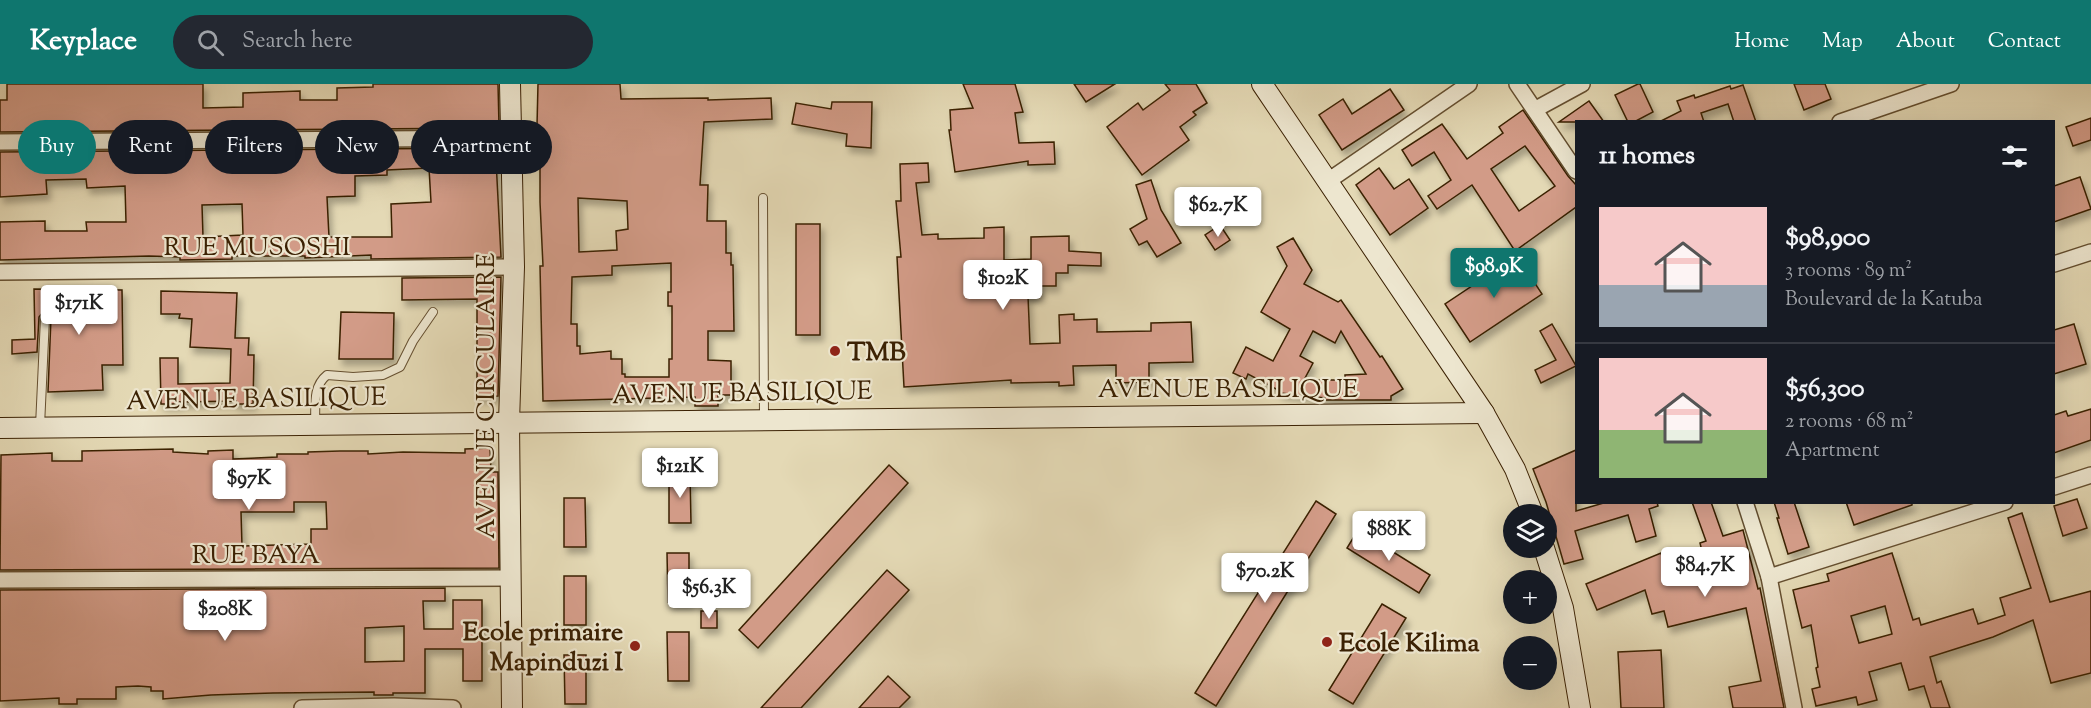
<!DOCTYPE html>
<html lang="en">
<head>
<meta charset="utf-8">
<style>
  body { margin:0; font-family:"Sorts Mill Goudy",serif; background:#242831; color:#f1f3f6; height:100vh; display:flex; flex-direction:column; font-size:22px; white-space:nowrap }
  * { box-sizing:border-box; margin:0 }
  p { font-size:20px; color:#9ea1a6 }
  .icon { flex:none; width:33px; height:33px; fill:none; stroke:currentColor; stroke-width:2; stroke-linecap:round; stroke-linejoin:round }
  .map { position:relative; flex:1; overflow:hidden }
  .sheet { position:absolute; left:1575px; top:36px; width:480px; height:384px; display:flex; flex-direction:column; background:#171b24; border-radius:0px; box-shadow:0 6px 24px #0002 }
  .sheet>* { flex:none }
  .guide { position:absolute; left:18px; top:36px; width:570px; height:54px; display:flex; gap:12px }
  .controls { position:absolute; left:1503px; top:420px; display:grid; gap:12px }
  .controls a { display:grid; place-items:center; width:54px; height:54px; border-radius:50%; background:#171b24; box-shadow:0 6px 24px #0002; font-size:30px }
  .price { position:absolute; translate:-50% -51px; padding:0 14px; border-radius:6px; background:#fff; color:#222; font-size:20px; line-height:39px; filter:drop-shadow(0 2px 3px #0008) }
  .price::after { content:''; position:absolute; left:50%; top:36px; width:18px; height:14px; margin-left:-9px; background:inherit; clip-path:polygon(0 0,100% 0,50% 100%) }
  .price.active { background:#0f766e; color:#fff }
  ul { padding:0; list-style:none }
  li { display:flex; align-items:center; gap:18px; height:150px; padding:0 24px }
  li+li { border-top:2px solid #363941 }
  li span { display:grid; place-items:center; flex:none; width:168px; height:120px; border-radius:0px; color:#555 }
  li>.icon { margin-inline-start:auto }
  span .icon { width:72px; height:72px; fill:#fffc; stroke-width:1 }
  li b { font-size:26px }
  h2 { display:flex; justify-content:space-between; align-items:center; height:72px; padding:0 24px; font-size:26px }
  .pill { padding:0 21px; border-radius:27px; background:#171b24; box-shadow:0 6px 24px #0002; font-size:21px; line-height:54px }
  .pill.active { background:#0f766e; color:#fff }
  header { display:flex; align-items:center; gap:36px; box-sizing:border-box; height:84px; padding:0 30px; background:#0f766e; color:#fff }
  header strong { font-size:28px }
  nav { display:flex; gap:33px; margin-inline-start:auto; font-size:21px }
  .search { width:420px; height:54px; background:#242831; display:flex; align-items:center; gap:15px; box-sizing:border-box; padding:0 21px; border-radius:33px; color:#9ea1a6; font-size:22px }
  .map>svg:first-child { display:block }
  .building { fill:#d29b87; stroke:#3b2103; stroke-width:1.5; fill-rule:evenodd; filter:url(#shadow) }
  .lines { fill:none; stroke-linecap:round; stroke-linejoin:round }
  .lane-casing { stroke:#654f30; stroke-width:10 }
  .street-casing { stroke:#654f30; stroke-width:18 }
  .secondary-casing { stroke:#3b2103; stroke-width:22 }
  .lane { stroke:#ede6cf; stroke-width:8 }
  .street { stroke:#ede6cf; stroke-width:15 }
  .secondary { stroke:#ede6cf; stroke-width:20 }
  .poi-dot { fill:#8f2418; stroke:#ede6cf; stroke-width:2 }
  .labels { text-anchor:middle; stroke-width:4.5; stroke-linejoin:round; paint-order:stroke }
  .street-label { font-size:26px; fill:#3b2103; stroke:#ede6cf }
  .poi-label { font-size:26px; font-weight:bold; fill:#3b2103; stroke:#ede6cf; text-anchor:start }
</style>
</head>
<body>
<header>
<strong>Keyplace</strong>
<div class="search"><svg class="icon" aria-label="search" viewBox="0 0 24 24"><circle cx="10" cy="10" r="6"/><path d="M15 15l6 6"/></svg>Search here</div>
<nav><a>Home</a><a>Map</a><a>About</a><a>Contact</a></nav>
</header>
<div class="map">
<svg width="2091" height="624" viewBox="0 0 2091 624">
  <defs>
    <filter id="shadow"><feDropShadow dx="3.5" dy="6" stdDeviation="3" flood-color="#0004"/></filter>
  </defs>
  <rect width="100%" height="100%" fill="#e4d9b5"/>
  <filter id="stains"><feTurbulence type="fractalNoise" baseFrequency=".00333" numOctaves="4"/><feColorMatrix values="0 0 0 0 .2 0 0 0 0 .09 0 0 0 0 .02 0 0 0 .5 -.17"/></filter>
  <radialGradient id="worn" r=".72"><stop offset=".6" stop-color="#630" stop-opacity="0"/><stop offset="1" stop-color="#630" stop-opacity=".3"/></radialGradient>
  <g class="building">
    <path d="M7 0H203V24L243 23V9L300 7V16H337V4L373 3V0H498L499 42H487L488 44 0 48V16H7Z"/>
    <path d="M538 0H620L621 15 708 14V16L771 14 772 35 704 38 700 101H708L707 137H726V169H731V181H733L734 247H708V276L731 277V311H718V322H695V313L543 317 540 182H543L540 118V42H537ZM578 114 627 117 628 145 616 147 617 166 579 168ZM671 179V208H668V222H672V275H669V293H625V290H622V275H611V267L580 270V262H577V240H571L572 193 612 191V182Z"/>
    <path d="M963 0H1015L1023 28 1015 29 1019 59 1054 58 1055 80 1028 81V77L955 88 949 46H951L950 26 973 24Z"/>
    <path d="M1074 0H1115L1086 18Z"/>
    <path d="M1165 0H1196L1207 19 1193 28 1196 31 1180 43 1189 56 1142 91 1107 43 1138 19 1143 26 1170 6Z"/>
    <path d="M1638 0H1640L1653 28 1634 38H1628L1615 11Z"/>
    <path d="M1794 0H1825L1831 15 1804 26Z"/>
    <path d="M1743 1 1756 38H1734L1728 20 1701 29 1704 38H1659L1681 27 1677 17 1694 11 1695 14 1730 2 1731 5Z"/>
    <path d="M1390 5 1404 26 1342 66 1319 31 1343 15 1352 30Z"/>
    <path d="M1589 17 1604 38H1559Z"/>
    <path d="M832 18H872L871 64 846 62 847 50 792 40 796 19 831 25Z"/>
    <path d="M1523 26 1568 92 1576 101V123L1515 167 1472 101 1437 125 1428 112 1451 96 1434 68 1412 82 1402 66 1442 40 1467 75 1503 49 1499 43ZM1525 62 1555 102 1519 127 1491 85Z"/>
    <path d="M2091 34V56L2073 62 2066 43Z"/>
    <path d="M489 64V77L496 76 501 173 371 175V171L305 174V172H232V175L180 176V173L149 172 0 176V138L45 137V147H87L86 138H126L125 102 87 104 86 95 46 96 47 110 0 113V68ZM429 84 431 118 391 120 392 153H329L327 113 355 112V92L387 91V86ZM242 120 243 151 203 153 202 121Z"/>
    <path d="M928 79 929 98 916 99 922 151 938 150V155L984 154V144L1004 143V176L1031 175V153L1069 152V167L1101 169V182L1068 181V189H1056V202H1040V212H1028L1030 260 1060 259 1059 231 1074 230V236L1097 235V248L1151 247V239L1191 238 1193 278 1149 279V298L1116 299V281L1073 282 1074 301 1059 302V298L1011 299V296L904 303 897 173H901L896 117H901L900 80Z"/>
    <path d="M1379 84 1394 105 1409 95 1428 124 1390 151 1356 101Z"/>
    <path d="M2080 93 2091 125 2054 138V102Z"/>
    <path d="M1151 96 1161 126 1181 159 1157 173 1147 157 1139 161 1130 145 1147 135 1136 101Z"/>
    <rect x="796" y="140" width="24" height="111"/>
    <path d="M1220 141 1230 156 1215 166 1205 151Z"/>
    <path d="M1293 154 1312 186 1304 200 1338 218 1341 216 1380 273 1382 272 1403 305 1391 312V316H1325V314L1280 309V307L1248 290 1246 295 1233 289 1246 263 1273 277 1290 245 1261 228 1287 182 1277 163ZM1313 247 1335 259 1341 247 1366 290 1345 291V296H1304L1313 279 1300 272Z"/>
    <path d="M1517 172 1542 210 1470 258 1445 220Z"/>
    <path d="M501 193 498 312 477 313V215L402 216V194Z"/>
    <path d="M34 205 122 206 123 281H102L103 306 48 308 51 234 48 229 43 228 39 233 37 268 12 270V256L35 255Z"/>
    <path d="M161 207 237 209 235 254H249L248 271H254L253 320H236V317L179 318V320H161L160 274H178V300L230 299 231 265 190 263 192 235 179 234 180 230H161Z"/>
    <path d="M341 228 394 229 393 275H339Z"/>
    <path d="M1552 240 1576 282 1541 299 1535 286 1556 276 1540 247Z"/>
    <path d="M2074 240 2086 280 2054 290V246Z"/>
    <path d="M2091 325V356L2054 369V331L2066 327 2068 332Z"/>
    <path d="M490 364 491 388H498L499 484 0 486 1 371 52 369V377H82V367L173 365V368L208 370V367L233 366V375L277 373V370H308V368L340 367H368V370L403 368 465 369V365ZM294 418H326L327 445H311V460L242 462 241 428H294Z"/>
    <path d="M1576 366V427L1607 418H1657L1658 422 1649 425 1656 452 1636 458 1628 431 1575 447 1583 475 1564 480 1546 418 1533 385Z"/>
    <path d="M889 381 908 399 758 564 739 546Z"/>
    <path d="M669 390H690L691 439H669Z"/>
    <path d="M564 414H585L586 463H564Z"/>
    <path d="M2077 415 2087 444 2063 452 2054 422Z"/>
    <path d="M1316 417 1336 430 1216 622 1195 609Z"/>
    <path d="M1692 418H1711L1723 452 1743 446 1758 505 1760 504 1784 624H1733L1729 603 1761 597 1746 524 1668 543 1664 527 1652 530 1645 506 1597 526 1586 500 1661 469 1666 486 1704 476 1700 459 1706 457Z"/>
    <path d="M1774 418H1794L1809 463 1788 470 1777 434H1779Z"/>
    <path d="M1846 418H1912V421L1854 441Z"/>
    <path d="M2022 429 2050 518 2091 507V589L2051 599 2033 536 1993 553 1930 573 1937 599 1941 597 1950 624H1931L1924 602 1909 606 1901 579 1869 588 1877 616 1858 621 1856 613 1816 622 1812 605 1820 603 1816 584 1818 583 1811 541 1802 544 1793 506 1829 497 1827 490 1892 469 1913 536 1919 534 1921 541 1973 525 1978 540 2005 531 2000 514 2031 504 2008 434ZM1885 522 1892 550 1859 559 1851 532Z"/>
    <path d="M1358 446 1430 491 1419 509 1347 464Z"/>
    <path d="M667 469H689V518H668Z"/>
    <path d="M887 486 909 506 801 624H761Z"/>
    <rect x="564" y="492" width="22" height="49"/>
    <path d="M445 504V517H423L424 545H453V516H482V597H463V565H425V609H393V611H374V608L273 609 211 611 163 615V607H151V603L138 602 116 603V615H77V620H59V614L0 617V506ZM404 542V577L365 578V544Z"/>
    <path d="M1382 520 1406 534 1353 620 1329 606Z"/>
    <rect x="701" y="527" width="16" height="17"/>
    <path d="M667 548H689V597H668Z"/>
    <path d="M1661 566 1664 624H1621L1618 568Z"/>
    <path d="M564 571H586V620H565Z"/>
    <path d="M888 592 910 613 899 624H859Z"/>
  </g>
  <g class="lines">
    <defs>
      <g id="lane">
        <path d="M763 114 764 334"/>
        <path d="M315 340C316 322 312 303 327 291L353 293 383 291 400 283 413 257 433 228"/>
        <path d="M40 342 45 234"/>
      </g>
      <g id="street">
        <path d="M1517 0 1576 87"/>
        <path d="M1536 25 1582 0"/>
        <path d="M1840 38 1951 0"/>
        <path d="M0 58 511 54"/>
        <path d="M1328 97 1469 0"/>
        <path d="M2054 180 2091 168"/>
        <path d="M0 188 514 183"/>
        <path d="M2054 403 2091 391"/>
        <path d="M1745 418 1769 493 1794 624"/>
        <path d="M1769 493 2005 418"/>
        <path d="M0 496 512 494"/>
        <path d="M302 624 394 622 453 624"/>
      </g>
      <g id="secondary">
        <path d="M510 0 514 183 509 338 512 624"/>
        <path d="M1262 0 1484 329 1515 385 1533 430"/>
        <path d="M0 344 1484 329"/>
        <path d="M1544 464 1563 524 1580 624"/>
      </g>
    </defs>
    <use href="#lane" class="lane-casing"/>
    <use href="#street" class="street-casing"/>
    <use href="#secondary" class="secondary-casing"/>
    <use href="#lane" class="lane"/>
    <use href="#street" class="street"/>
    <use href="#secondary" class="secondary"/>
  </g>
  <g class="poi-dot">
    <circle cx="835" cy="267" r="6"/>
    <circle cx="1327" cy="558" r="6"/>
    <circle cx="635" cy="562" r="6"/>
  </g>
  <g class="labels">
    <g class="street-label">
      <text x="257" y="171">RUE MUSOSHI</text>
      <text x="1228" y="313">AVENUE BASILIQUE</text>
      <text transform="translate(742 308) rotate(-1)" y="9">AVENUE BASILIQUE</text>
      <text transform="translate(485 312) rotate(-90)" y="9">AVENUE CIRCULAIRE</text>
      <text transform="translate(256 314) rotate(-1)" y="9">AVENUE BASILIQUE</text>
      <text x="256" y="479">RUE BAYA</text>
    </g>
    <g class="poi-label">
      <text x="847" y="276">TMB</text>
      <text x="623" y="556" text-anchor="end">Ecole primaire<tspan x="623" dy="30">Mapinduzi I</tspan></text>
      <text x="1339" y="567">Ecole Kilima</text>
    </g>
  </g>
  <rect width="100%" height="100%" filter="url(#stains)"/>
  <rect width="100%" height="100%" fill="url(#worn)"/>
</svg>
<div class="controls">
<a><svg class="icon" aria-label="layers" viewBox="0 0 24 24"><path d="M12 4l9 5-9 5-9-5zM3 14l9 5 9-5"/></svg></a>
<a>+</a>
<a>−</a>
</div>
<b class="price" style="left:1218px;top:154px">$62.7K</b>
<b class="price active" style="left:1494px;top:215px">$98.9K</b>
<b class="price" style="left:1003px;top:227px">$102K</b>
<b class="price" style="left:79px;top:252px">$171K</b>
<b class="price" style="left:680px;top:415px">$121K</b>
<b class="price" style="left:249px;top:427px">$97K</b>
<b class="price" style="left:1389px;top:478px">$88K</b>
<b class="price" style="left:1705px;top:514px">$84.7K</b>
<b class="price" style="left:1265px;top:520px">$70.2K</b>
<b class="price" style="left:709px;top:536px">$56.3K</b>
<b class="price" style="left:225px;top:558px">$208K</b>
<div class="guide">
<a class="pill active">Buy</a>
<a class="pill">Rent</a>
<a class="pill">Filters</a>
<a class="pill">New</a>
<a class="pill">Apartment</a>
</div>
<section class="sheet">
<h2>11 homes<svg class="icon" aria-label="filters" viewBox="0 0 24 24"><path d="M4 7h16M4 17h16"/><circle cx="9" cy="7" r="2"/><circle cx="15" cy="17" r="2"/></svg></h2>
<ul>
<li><span style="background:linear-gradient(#f6c9c9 65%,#9aa5b1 0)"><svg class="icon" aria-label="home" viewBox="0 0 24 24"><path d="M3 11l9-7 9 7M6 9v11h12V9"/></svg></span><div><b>$98,900</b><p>3 rooms · 89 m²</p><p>Boulevard de la Katuba</p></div></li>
<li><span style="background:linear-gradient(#f6c9c9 60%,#8fb573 0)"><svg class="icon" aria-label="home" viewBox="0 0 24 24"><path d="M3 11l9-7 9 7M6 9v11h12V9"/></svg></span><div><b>$56,300</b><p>2 rooms · 68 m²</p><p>Apartment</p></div></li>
</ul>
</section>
</div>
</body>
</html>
